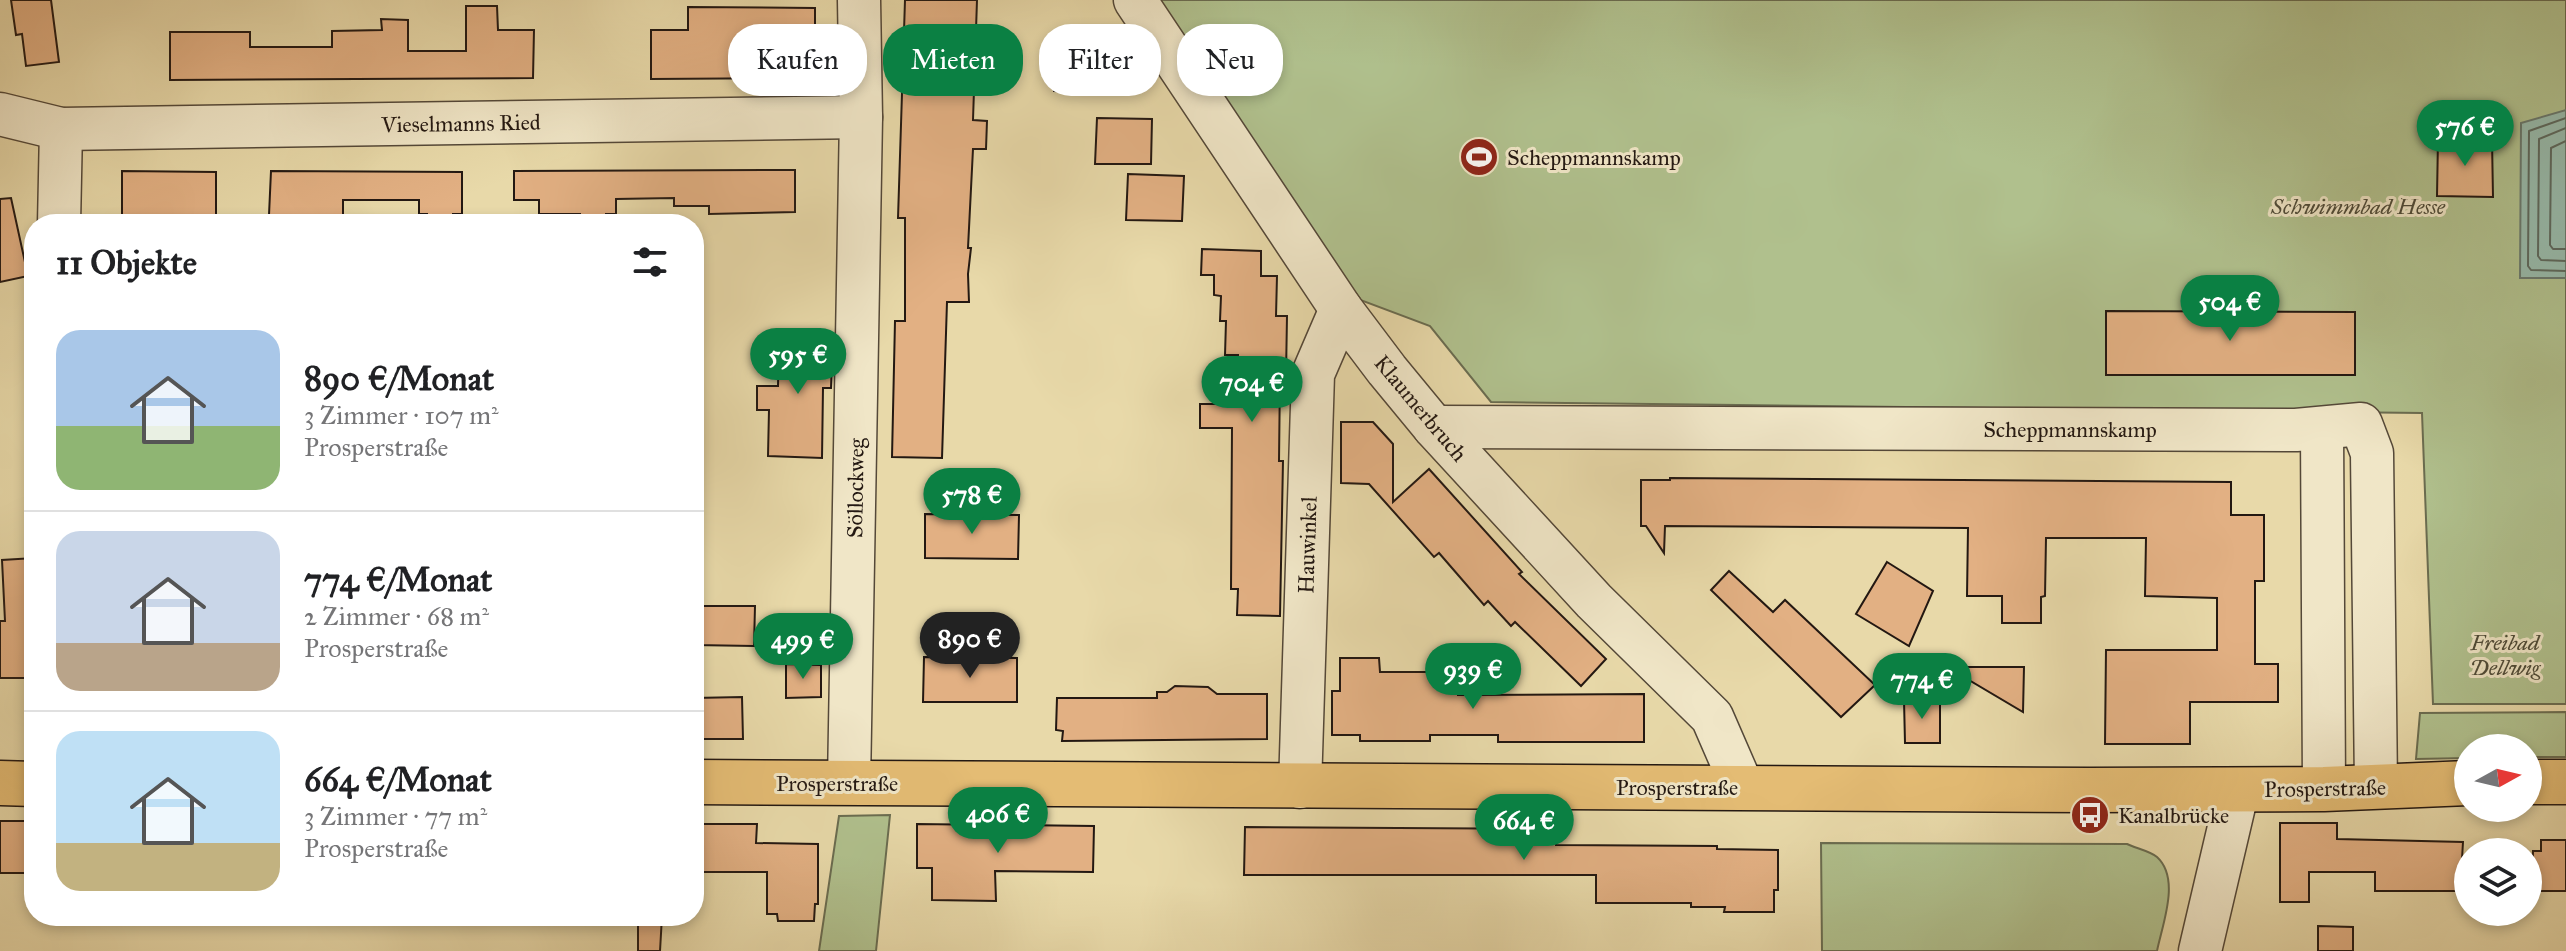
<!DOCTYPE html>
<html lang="de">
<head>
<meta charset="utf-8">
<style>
  body { margin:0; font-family:"IM FELL Great Primer",serif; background:#f6f6f6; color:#202124; height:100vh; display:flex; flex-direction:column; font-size:30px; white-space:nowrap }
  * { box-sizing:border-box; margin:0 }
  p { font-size:26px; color:#757577 }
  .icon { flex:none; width:44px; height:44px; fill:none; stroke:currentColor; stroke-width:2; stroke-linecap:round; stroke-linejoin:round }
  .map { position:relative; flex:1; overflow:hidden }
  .details { position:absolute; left:24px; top:214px; width:680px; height:712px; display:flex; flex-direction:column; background:#fff; border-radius:32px; box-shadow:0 4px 12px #0003 }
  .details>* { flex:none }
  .hud { position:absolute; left:728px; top:24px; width:760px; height:72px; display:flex; gap:16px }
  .needle { width:52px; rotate:82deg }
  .controls { position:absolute; left:2454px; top:734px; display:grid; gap:16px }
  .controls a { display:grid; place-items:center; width:88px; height:88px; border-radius:50%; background:#fff; box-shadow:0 4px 12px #0003; font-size:40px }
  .price { position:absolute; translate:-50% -68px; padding:0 18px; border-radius:28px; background:#0b8043; color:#fff; font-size:26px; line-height:52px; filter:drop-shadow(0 2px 4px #0008) }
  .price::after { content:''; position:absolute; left:50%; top:48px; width:24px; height:18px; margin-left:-12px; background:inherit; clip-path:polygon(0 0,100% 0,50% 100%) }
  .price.active { background:#222; color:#fff }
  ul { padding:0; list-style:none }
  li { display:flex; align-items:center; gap:24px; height:200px; padding:0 32px }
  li+li { border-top:2px solid #e0e0e0 }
  li span { display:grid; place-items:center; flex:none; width:224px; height:160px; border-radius:24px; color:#555 }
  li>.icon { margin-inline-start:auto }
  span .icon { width:96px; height:96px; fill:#fffc; stroke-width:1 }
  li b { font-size:34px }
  h2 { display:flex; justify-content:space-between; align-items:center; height:96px; padding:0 32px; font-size:34px }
  .chip { padding:0 28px; border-radius:32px; background:#fff; box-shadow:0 4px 12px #0003; font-size:28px; line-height:72px }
  .chip.active { background:#0b8043; color:#fff }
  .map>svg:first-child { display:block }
  .green { fill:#b0c08d; stroke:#6a6c50; stroke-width:2 }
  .water { fill:#97baab; stroke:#69796e; stroke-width:2 }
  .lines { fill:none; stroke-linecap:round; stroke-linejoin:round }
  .shore { stroke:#5d695e; stroke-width:2 }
  .building { fill:#e2b083; stroke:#231812; stroke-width:2 }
  .minor-casing { stroke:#544838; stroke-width:45 }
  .major-casing { stroke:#231812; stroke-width:47 }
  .minor { stroke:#f0e6c7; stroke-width:42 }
  .major { stroke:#e4bc74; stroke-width:44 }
  .labels { text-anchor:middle; stroke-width:6; stroke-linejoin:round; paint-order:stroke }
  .street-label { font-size:22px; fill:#231812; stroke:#f0e6c7 }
  .poi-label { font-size:22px; fill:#231812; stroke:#f0e6c7; text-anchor:start }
  .park-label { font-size:22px; font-style:italic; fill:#4d4a37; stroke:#f0e6c7 }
</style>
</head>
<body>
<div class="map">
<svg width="2566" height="951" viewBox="0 0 2566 951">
  <rect width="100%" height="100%" fill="#e8d9a9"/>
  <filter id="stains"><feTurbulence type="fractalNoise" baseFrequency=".0025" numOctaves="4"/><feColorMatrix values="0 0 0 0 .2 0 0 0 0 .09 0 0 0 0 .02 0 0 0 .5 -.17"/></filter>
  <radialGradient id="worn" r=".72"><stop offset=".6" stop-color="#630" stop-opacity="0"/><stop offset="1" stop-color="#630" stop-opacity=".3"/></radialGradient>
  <g class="green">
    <path d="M1144 0H2566V704H2433L2422 413 1491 402 1430 326 1355 298Z"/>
    <path d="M2566 712V757H2528V748H2468V758L2416 759 2420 713Z"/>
    <path d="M890 815 876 951H819L839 816Z"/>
    <path d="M1821 843 2127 844C2135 848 2150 851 2157 857 2181 879 2162 925 2157 951H1822Z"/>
  </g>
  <path class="water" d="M2566 110V278H2520L2521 123Z"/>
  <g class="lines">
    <g class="shore">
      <path d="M2566 118 2529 131 2528 266 2531 270 2566 271"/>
      <path d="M2566 128 2539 139 2538 256 2541 260 2566 261"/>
      <path d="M2566 141 2551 148 2550 245 2553 249H2566"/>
    </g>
  </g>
  <g class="building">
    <path d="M11 0H51L59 62 26 66 22 34 16 35Z"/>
    <path d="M905 0H977L973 120 987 121 986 149H973L968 248H971L968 274 969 302H947L942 458 892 457 895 321H905V218H898Z"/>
    <path d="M466 6H497L498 30H534L533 78 170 80V32H250V47H332V31L382 30 381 19 408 20V51H466Z"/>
    <path d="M688 7 815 8V78L651 79V30H688Z"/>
    <path d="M1056 40 1093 41V58L1113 60 1112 93 1054 91Z"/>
    <path d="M1097 118 1152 119 1151 164H1095Z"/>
    <path d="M2438 139 2492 140 2493 197 2437 196Z"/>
    <path d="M795 170V212L709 214V206H674V198L616 199V214H606V224H580V214H539V200H514V171Z"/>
    <path d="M122 171 216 172V216L156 217V224H131L130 216H122Z"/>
    <path d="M271 171 462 172V214H453V224H427V214H419V200H343V216L305 215V224H279V215H269Z"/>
    <path d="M1128 174 1184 176 1182 221 1126 220Z"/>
    <path d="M11 198 28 276 0 282V199Z"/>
    <path d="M1202 249 1261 251V276H1277L1276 316H1287L1286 375H1280L1279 461H1283L1280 616 1237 615 1238 589H1231L1232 428H1200V404H1236L1238 355H1225L1226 321H1220L1221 296 1214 295V275H1201Z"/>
    <path d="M2106 311 2355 312V375H2106Z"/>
    <path d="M779 334H833L831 388H823L822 458 768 456 769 410H757V386H778Z"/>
    <path d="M1341 422H1373L1393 444V502L1429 469 1522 572 1519 574 1606 659 1581 686 1515 622 1511 626 1488 601 1484 605 1439 553 1434 557 1369 484 1341 483Z"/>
    <path d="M1670 478 2231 482V515H2264V581H2255V664H2278V702H2190V744H2105L2106 650H2217V598L2145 596 2146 538H2046L2045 596 2041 597V623H2002V596H1967L1968 528 1665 526 1664 553 1646 526H1641V480H1670Z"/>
    <path d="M925 514 1019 515 1018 559 925 558Z"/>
    <path d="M34 558V678H0V621H5L2 560Z"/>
    <path d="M1887 562 1933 591 1909 646 1856 614Z"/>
    <path d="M1729 571 1773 612 1785 600 1875 685 1841 717 1711 590Z"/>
    <path d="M694 606H755L754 646 694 645Z"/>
    <path d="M924 657 1017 658V702H923Z"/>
    <path d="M1340 658H1379L1380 672H1450V691H1458V695L1644 694V742H1498V735H1430V741H1360V735H1332V691H1340Z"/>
    <path d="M786 664 821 665V697L786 698Z"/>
    <path d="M1947 667H2024L2023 712Z"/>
    <path d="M1175 686 1208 687 1217 694H1267V739L1062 741 1063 731 1056 730 1057 698H1157V692H1167Z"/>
    <path d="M742 697 743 739H694V698Z"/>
    <path d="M1904 700H1940V743H1905Z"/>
    <rect x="0" y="821" width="34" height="52"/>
    <path d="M2280 823H2337V839L2463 842 2462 859H2468V891H2375V872H2309V902H2280Z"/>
    <path d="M694 824H757L756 843 818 844V904H815L814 921H778L777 914H767V872H694Z"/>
    <path d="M917 824 1094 826 1093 872 995 871 996 901 932 900V868H917Z"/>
    <path d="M1245 827 1556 829V845L1717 846V849L1778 850V890H1774V912H1724L1725 907H1691V903H1596V875H1244Z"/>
    <path d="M2541 840H2566V891H2532L2533 851H2541Z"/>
    <path d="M638 916H662L660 951H638Z"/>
    <path d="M2318 926 2353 927V951H2318Z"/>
  </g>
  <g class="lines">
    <defs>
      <g id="minor">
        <path d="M1135 0 1341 309 1387 370 1434 427 1594 601 1712 717 1742 786"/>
        <path d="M0 114 61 129 861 117"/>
        <path d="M59 224 61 129"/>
        <path d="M1434 427 2296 430 2361 424 2372 453 2376 787"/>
        <path d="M2322 429 2324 789"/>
        <path d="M849 783 861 117 859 0"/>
        <path d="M1300 787 1313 374 1341 309"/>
        <path d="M2200 951 2238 789"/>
      </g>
      <g id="major">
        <path d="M694 782 2089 790 2324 789 2468 783"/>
        <path d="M2528 782H2566"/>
        <path d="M0 783 34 784"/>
      </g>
    </defs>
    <use href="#minor" class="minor-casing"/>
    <use href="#major" class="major-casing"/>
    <use href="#minor" class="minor"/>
    <use href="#major" class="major"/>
  </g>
  <defs>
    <symbol id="stadium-disc" viewBox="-11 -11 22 22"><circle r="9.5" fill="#8f2418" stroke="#f0e6c7"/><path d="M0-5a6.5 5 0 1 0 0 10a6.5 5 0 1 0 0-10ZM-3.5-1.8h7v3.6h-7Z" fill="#fff"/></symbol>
    <symbol id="bus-disc" viewBox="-11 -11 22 22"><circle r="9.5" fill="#8f2418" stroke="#f0e6c7"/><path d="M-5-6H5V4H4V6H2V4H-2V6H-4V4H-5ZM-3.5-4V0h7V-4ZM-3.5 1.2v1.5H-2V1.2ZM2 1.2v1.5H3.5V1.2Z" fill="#fff"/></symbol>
  </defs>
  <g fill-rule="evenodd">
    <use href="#stadium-disc" x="1457" y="135" width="44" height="44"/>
    <use href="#bus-disc" x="2068" y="793" width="44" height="44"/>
  </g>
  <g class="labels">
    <g class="street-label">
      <text transform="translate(461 123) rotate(-1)" y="8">Vieselmanns Ried</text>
      <text transform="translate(1421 408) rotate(50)" y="8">Klaumerbruch</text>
      <text x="2070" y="437">Scheppmannskamp</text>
      <text transform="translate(855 488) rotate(-89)" y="8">Söllockweg</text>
      <text transform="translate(1307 545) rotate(-88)" y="8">Hauwinkel</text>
      <text x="837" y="791">Prosperstraße</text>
      <text x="1677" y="795">Prosperstraße</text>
      <text transform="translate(2325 788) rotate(-1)" y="8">Prosperstraße</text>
    </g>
    <g class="poi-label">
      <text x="1507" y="165">Scheppmannskamp</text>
      <text x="2118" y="823">Kanalbrücke</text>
    </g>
    <g class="park-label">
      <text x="2358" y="214">Schwimmbad Hesse</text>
      <text x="2505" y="650">Freibad<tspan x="2505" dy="25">Dellwig</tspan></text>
    </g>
  </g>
  <rect width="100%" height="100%" filter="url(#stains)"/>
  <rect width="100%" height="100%" fill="url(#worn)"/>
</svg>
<div class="controls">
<a><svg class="needle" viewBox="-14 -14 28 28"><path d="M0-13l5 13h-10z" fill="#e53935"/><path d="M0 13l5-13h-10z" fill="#757577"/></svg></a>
<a><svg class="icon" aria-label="layers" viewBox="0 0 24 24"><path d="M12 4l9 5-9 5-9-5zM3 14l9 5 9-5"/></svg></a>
</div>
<b class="price" style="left:2465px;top:168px">576 €</b>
<b class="price" style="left:2230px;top:343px">504 €</b>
<b class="price" style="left:798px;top:396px">595 €</b>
<b class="price" style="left:1252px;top:424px">704 €</b>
<b class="price" style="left:972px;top:536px">578 €</b>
<b class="price active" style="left:970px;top:680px">890 €</b>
<b class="price" style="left:803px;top:681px">499 €</b>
<b class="price" style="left:1473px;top:711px">939 €</b>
<b class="price" style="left:1922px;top:721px">774 €</b>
<b class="price" style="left:998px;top:855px">406 €</b>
<b class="price" style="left:1524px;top:862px">664 €</b>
<div class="hud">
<a class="chip">Kaufen</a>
<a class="chip active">Mieten</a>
<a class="chip">Filter</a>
<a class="chip">Neu</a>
</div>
<section class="details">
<h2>11 Objekte<svg class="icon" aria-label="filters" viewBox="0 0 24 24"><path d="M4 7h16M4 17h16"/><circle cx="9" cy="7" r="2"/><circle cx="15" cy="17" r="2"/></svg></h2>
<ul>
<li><span style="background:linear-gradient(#a9c7e8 60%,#8fb573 0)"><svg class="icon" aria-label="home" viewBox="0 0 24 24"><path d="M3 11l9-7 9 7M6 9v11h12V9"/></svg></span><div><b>890 €/Monat</b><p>3 Zimmer · 107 m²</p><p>Prosperstraße</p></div></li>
<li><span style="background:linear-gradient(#c9d6e8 70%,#b9a48a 0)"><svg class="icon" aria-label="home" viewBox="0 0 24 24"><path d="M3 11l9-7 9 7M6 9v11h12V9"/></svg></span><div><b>774 €/Monat</b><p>2 Zimmer · 68 m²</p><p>Prosperstraße</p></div></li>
<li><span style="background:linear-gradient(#bfe0f5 70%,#c2b280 0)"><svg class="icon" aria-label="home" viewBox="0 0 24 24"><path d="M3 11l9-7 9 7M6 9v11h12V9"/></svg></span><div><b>664 €/Monat</b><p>3 Zimmer · 77 m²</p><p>Prosperstraße</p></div></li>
</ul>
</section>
</div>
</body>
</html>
